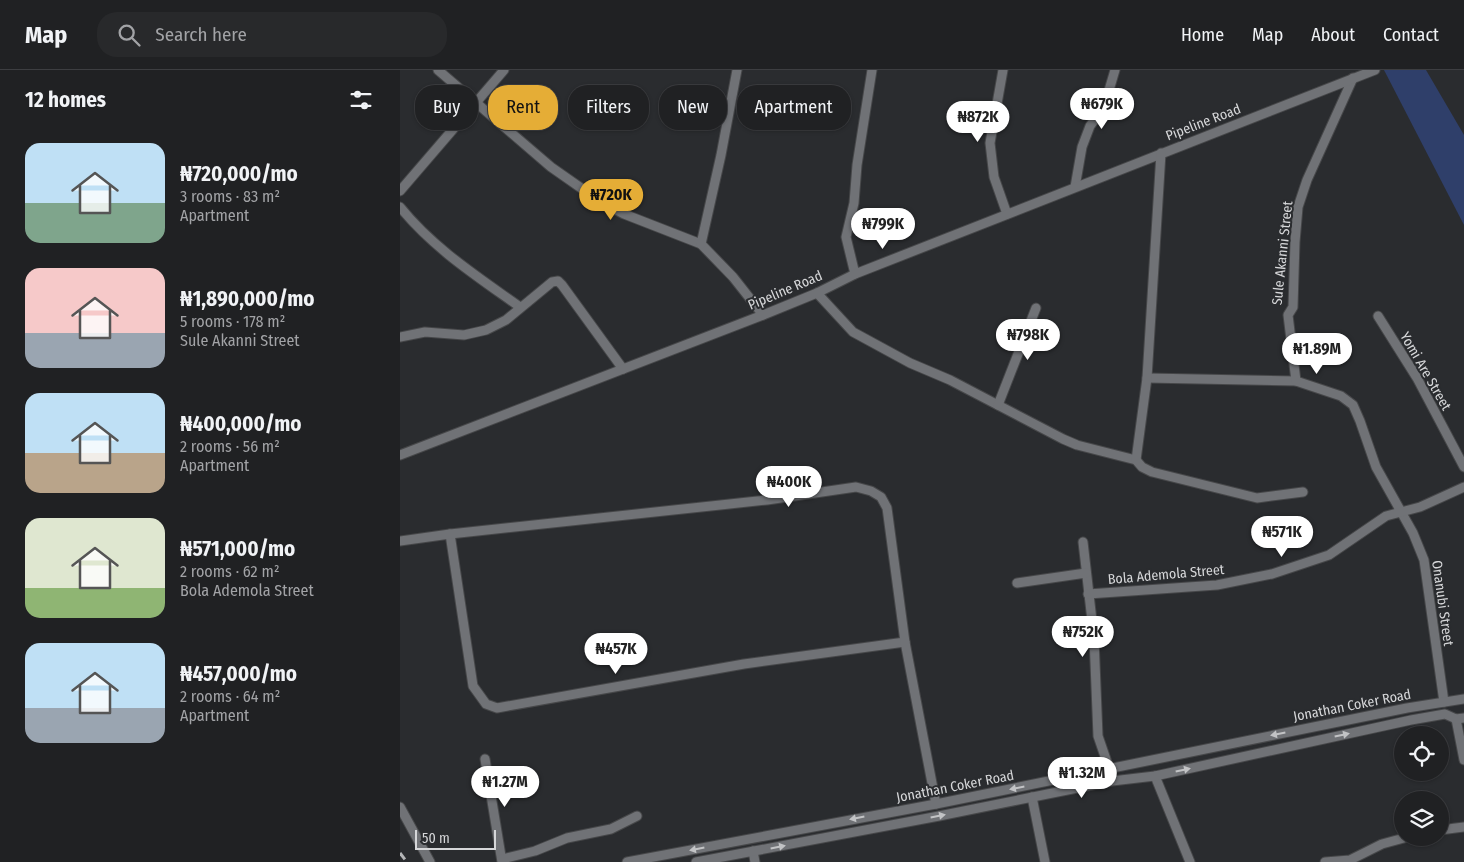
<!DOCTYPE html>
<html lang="en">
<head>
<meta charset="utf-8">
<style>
  body { margin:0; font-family:"Fira Sans Condensed",sans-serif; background:#28292b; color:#f1f3f6; height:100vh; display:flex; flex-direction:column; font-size:19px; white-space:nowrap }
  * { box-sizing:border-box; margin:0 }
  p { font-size:16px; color:#a2a3a6 }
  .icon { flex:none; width:28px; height:28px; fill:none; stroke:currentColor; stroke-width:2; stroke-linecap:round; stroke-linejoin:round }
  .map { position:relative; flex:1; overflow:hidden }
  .side { display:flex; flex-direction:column; background:#202123; width:400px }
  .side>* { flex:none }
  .hud { position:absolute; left:15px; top:15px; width:475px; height:45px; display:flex; gap:10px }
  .fabs { position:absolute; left:994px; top:656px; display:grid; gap:10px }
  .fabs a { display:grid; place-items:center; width:55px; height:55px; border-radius:50%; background:#202123; box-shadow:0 1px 4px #0004,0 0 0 1px #3d3e41; font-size:25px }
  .scale { position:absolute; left:15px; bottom:12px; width:81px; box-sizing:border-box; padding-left:5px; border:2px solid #d6d7d9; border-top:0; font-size:14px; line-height:18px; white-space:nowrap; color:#d6d7d9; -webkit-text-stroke:4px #2a2c2f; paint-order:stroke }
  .price { position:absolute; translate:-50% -42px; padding:0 11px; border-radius:18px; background:#fff; color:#222; font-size:16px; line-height:32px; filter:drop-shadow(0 1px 2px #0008) }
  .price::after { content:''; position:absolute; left:50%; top:30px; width:15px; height:11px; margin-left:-8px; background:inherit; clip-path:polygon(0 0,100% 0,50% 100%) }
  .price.active { background:#e5ad36; color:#111 }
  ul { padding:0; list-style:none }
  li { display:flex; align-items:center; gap:15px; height:125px; padding:0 25px }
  li span { display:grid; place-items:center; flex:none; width:140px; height:100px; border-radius:15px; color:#555 }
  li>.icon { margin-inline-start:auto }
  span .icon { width:60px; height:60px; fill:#fffc; stroke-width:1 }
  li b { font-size:21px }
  h2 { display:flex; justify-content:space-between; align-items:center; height:60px; padding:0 25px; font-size:21px }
  .tag { padding:0 18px; border-radius:20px; background:#202123; box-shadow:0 1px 4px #0004,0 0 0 1px #3d3e41; font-size:18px; line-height:45px }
  .tag.active { background:#e5ad36; color:#111 }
  header { display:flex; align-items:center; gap:30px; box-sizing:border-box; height:70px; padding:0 25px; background:#202123; border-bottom:1px solid #3d3e41 }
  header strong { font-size:24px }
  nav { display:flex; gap:28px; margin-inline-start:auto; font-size:18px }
  .search { width:350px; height:45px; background:#28292b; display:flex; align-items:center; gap:12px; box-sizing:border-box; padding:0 18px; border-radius:20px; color:#a2a3a6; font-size:19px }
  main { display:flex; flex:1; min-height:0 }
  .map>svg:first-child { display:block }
  .grass { fill:#2f3f6a }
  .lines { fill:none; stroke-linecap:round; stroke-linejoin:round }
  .street-casing { stroke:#464749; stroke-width:11 }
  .street { stroke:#707276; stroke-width:9 }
  .rail { stroke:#b4b5b7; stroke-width:3; stroke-dasharray:8 4; stroke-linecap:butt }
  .oneway { fill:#c2c3c5 }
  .labels { text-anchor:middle; stroke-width:4; stroke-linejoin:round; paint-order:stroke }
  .street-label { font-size:14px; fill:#d6d7d9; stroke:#2a2c2f }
</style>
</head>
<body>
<header>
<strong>Map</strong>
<div class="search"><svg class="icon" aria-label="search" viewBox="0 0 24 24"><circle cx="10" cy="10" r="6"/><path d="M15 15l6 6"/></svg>Search here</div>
<nav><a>Home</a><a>Map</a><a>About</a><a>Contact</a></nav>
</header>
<main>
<section class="side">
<h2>12 homes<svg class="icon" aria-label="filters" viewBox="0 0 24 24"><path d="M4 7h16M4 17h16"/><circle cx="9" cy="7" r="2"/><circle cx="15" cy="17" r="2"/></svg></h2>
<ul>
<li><span style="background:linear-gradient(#bfe0f5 60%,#7fa58c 0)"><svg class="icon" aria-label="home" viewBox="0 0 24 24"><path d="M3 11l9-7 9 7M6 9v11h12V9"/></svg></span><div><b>₦720,000/mo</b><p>3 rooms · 83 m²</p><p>Apartment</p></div></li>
<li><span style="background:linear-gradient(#f6c9c9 65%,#9aa5b1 0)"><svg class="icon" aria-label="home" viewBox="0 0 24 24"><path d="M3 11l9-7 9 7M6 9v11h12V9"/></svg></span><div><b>₦1,890,000/mo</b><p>5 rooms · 178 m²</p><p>Sule Akanni Street</p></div></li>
<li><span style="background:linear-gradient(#bfe0f5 60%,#b9a48a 0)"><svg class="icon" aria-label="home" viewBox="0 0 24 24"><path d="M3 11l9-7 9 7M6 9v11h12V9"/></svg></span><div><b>₦400,000/mo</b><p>2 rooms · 56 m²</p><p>Apartment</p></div></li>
<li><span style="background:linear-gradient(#dfe7d0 70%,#8fb573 0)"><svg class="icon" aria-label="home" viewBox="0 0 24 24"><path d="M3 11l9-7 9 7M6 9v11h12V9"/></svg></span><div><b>₦571,000/mo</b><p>2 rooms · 62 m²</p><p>Bola Ademola Street</p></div></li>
<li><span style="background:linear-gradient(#bfe0f5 65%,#9aa5b1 0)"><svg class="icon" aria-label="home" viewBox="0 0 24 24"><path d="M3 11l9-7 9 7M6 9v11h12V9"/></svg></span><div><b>₦457,000/mo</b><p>2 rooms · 64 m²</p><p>Apartment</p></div></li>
</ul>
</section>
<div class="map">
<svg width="1064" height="792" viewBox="0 0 1064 792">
  <rect width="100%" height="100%" fill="#2a2c2f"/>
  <path class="grass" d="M984 0H1026L1064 65V155Z"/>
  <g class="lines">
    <defs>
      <g id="street">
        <path d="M38 0 151 97 201 132 224 144 301 174 333 207 363 245"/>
        <path d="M603 0 590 73 594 107 607 144"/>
        <path d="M675 117 682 77 690 56 704 37 715 0"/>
        <path d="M0 121 104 0"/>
        <path d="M0 137C33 178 78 207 120 237"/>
        <path d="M301 174 321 85 337 0"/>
        <path d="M455 204 446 167 454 133 457 95 472 0"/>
        <path d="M417 223 453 262 510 293 550 310 663 369 677 375 736 390 742 397 752 402 857 428 903 422"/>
        <path d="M978 246 1017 308 1064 397"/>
        <path d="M0 267 25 262 64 265 86 260 106 250 152 212 158 211 162 215 223 299"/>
        <path d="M747 308 896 311 941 326 953 335 960 351 976 397 1013 463 1024 490 1044 632"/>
        <path d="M896 311 888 245 893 237 895 172 898 137 907 110 953 8"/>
        <path d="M598 335 636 238"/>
        <path d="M0 385 363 245 417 223 455 204 975 0"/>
        <path d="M736 390 747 308 761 83"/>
        <path d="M50 464 73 616 86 634 97 638 344 594 505 572"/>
        <path d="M0 471 50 464 367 430 456 417 471 421 481 427 487 438 505 572 536 734"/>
        <path d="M683 472 694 568 698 666 709 698"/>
        <path d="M617 513 686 503"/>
        <path d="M688 524 817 515 872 504 929 485 986 446 1020 437 1064 417"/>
        <path d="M1056 649 1064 690"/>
        <path d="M85 689 102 792"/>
        <path d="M755 706 790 792"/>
        <path d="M632 727 645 792"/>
        <path d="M0 737 30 792"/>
        <path d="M1040 760 1064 757"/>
        <path d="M353 781 355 792"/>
        <path d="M102 789 135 781 167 768 211 759 237 746"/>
        <path d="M227 792 536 734 1007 638 1064 629"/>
        <path d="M296 792 539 746 712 711 755 706 1011 650 1045 644 1056 649 1064 648"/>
        <path d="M925 792 950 790 982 774 1004 768"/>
      </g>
    </defs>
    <use href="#street" class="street-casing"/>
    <use href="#street" class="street"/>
    <path class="rail" d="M0 783 7 792"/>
  </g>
  <defs><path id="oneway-solid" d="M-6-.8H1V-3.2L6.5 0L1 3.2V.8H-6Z" transform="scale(1.25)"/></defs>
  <g class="oneway">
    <use href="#oneway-solid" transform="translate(878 664) rotate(169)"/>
    <use href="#oneway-solid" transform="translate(942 665) rotate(-12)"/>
    <use href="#oneway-solid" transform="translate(783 700) rotate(-12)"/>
    <use href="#oneway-solid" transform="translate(617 718) rotate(169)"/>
    <use href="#oneway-solid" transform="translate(538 746) rotate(-11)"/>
    <use href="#oneway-solid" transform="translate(457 748) rotate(169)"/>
    <use href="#oneway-solid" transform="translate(378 777) rotate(-11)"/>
    <use href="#oneway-solid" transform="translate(297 779) rotate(169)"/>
  </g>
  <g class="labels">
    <g class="street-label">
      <text transform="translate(803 52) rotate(-21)" y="5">Pipeline Road</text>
      <text transform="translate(882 183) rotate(-84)" y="5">Sule Akanni Street</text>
      <text transform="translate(385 220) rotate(-23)" y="5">Pipeline Road</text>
      <text transform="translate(1026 301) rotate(60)" y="5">Yomi Are Street</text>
      <text transform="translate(766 504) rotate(-5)" y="5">Bola Ademola Street</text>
      <text transform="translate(1043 533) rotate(82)" y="5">Onanubi Street</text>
      <text transform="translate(952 635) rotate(-11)" y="5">Jonathan Coker Road</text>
      <text transform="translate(555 716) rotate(-11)" y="5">Jonathan Coker Road</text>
    </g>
  </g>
</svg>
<div class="fabs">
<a><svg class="icon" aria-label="locate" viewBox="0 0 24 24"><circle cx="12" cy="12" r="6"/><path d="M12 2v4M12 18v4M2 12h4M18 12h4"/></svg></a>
<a><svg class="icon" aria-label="layers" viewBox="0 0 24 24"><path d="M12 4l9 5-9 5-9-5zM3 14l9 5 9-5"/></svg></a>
</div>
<div class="scale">50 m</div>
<b class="price" style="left:702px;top:60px">₦679K</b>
<b class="price" style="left:578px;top:73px">₦872K</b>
<b class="price active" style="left:211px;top:151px">₦720K</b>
<b class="price" style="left:483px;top:180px">₦799K</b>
<b class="price" style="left:628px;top:291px">₦798K</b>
<b class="price" style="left:917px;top:305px">₦1.89M</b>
<b class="price" style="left:389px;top:438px">₦400K</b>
<b class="price" style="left:882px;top:488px">₦571K</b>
<b class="price" style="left:683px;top:588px">₦752K</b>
<b class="price" style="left:216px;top:605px">₦457K</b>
<b class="price" style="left:682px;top:729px">₦1.32M</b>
<b class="price" style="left:105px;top:738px">₦1.27M</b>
<div class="hud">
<a class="tag">Buy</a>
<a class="tag active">Rent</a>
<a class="tag">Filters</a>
<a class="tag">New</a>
<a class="tag">Apartment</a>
</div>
</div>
</main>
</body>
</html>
